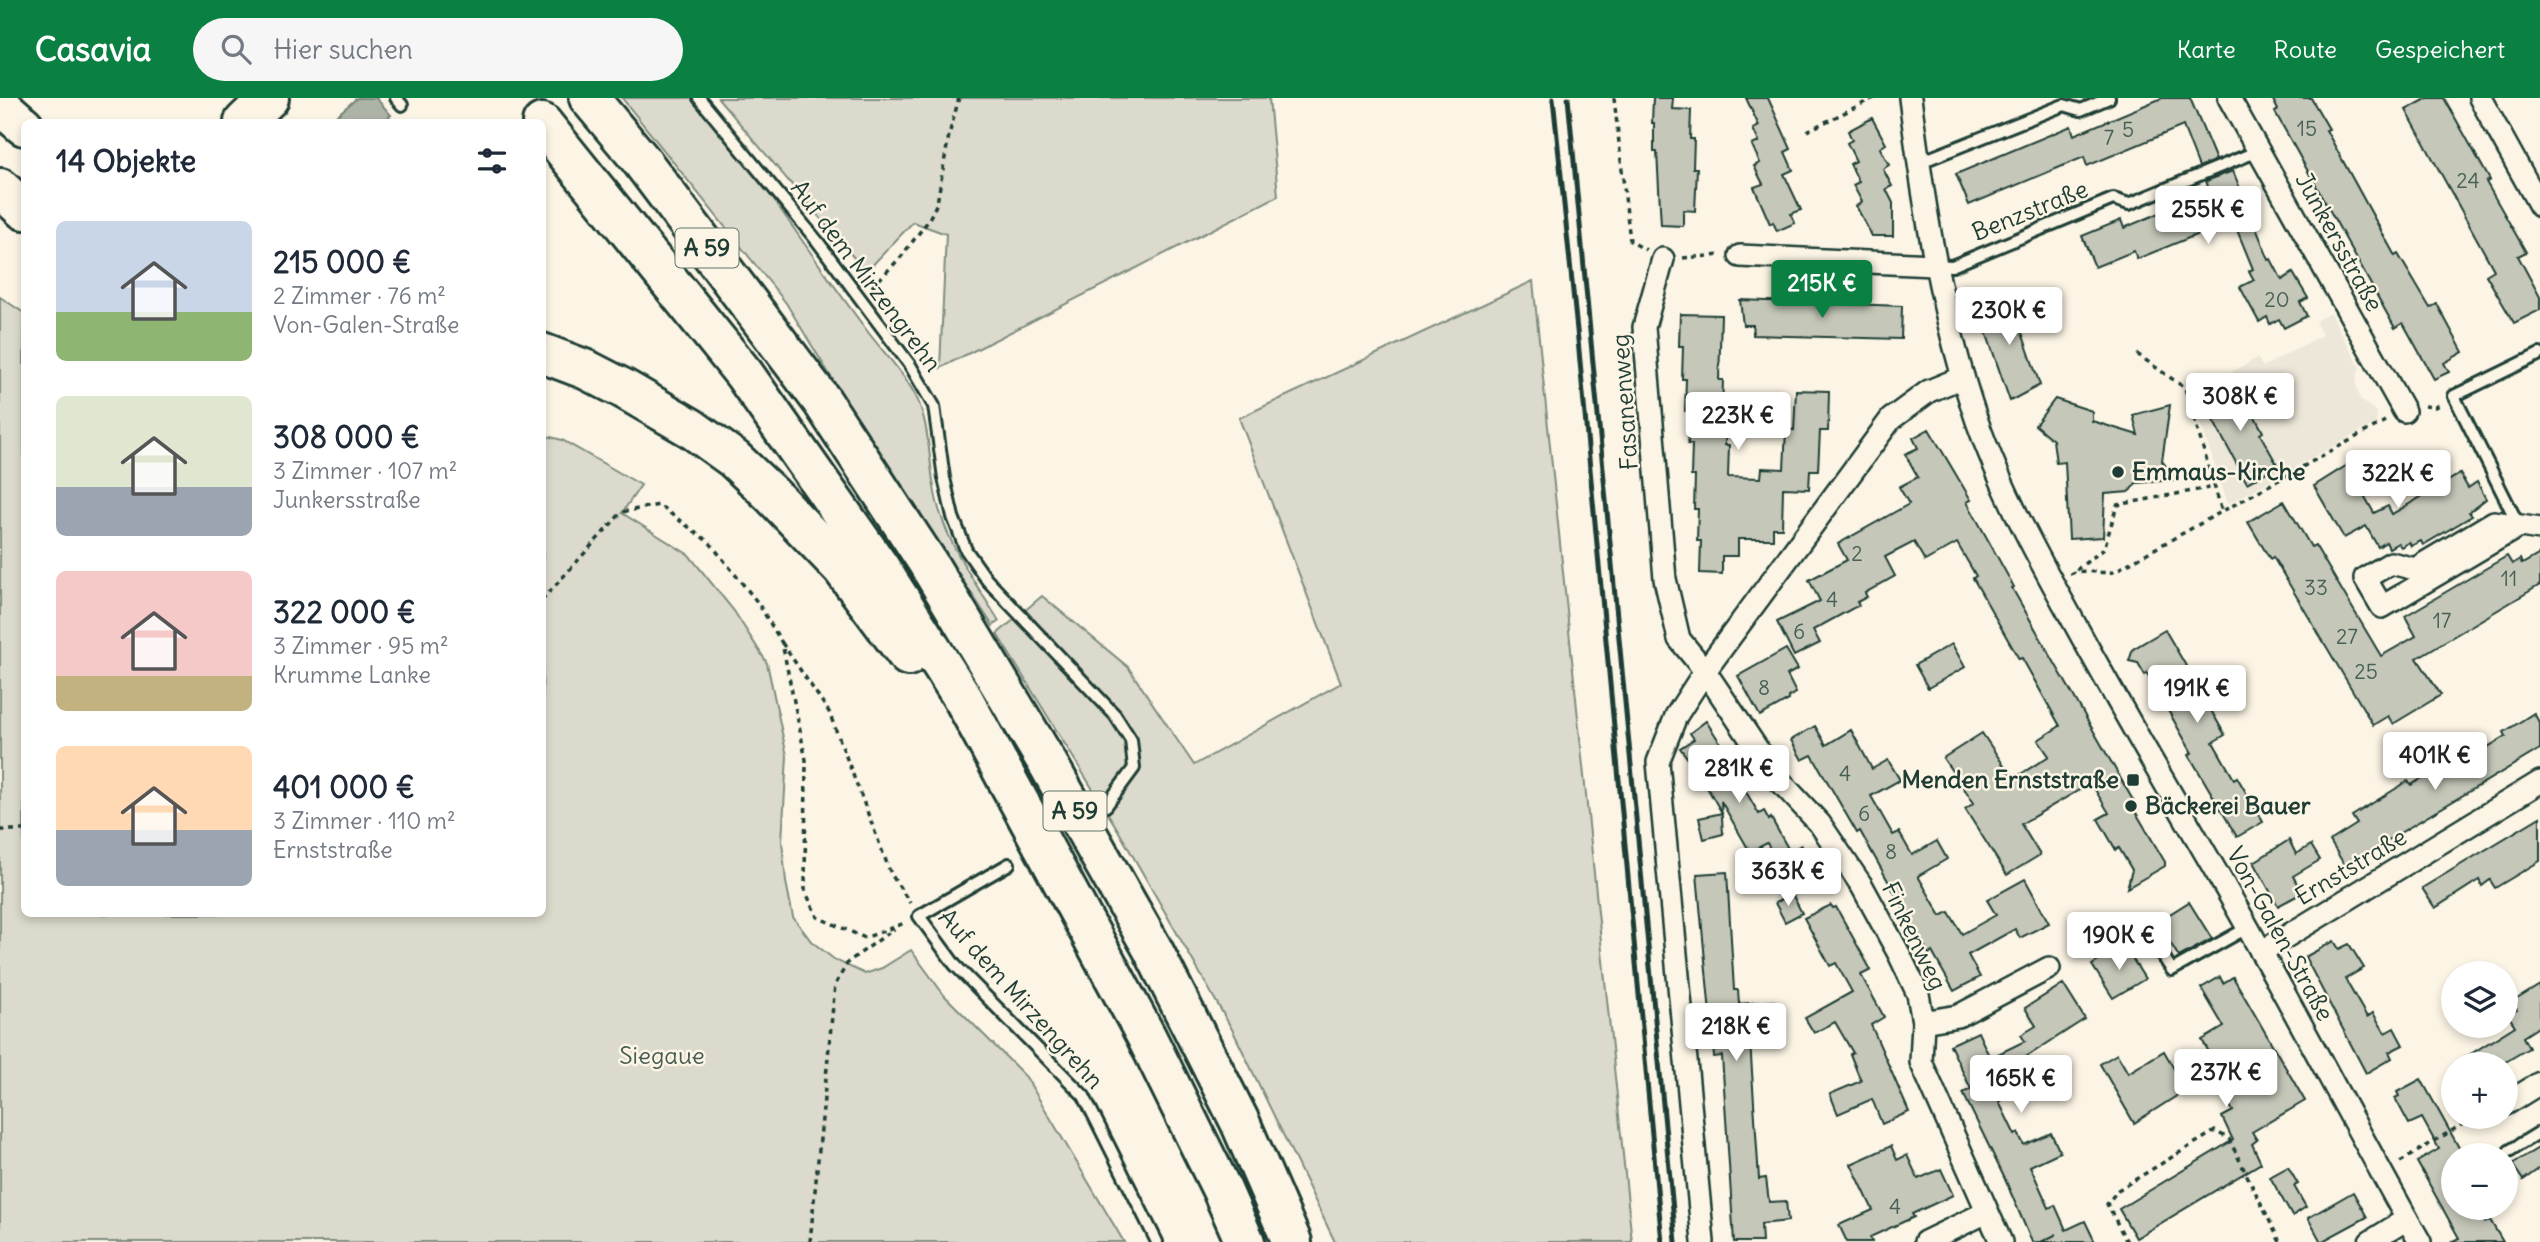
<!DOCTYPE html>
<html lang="de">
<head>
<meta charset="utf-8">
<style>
  body { margin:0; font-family:Delius,sans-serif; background:#f6f6f7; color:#1f2937; height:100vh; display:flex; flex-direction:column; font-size:26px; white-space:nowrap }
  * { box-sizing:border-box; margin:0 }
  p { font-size:23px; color:#747a83 }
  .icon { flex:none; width:38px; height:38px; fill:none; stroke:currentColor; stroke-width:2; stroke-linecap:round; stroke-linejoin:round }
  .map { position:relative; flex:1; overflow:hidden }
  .sheet { position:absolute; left:21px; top:21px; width:525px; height:798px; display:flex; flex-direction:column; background:#fff; border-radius:10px; box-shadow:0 4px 10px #0003 }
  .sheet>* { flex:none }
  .buttons { position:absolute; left:2441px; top:863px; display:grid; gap:14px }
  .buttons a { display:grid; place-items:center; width:77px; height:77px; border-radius:50%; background:#fff; box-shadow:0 4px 10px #0003; font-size:35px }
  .price { position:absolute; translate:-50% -60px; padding:0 16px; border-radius:7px; background:#fff; color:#222; font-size:23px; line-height:46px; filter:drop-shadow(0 2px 4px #0008) }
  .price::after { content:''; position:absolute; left:50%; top:42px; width:21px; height:16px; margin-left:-10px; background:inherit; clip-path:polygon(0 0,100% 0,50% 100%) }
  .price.active { background:#0b8043; color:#fff }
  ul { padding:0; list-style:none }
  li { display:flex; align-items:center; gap:21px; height:175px; padding:0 35px }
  li span { display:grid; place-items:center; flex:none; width:196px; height:140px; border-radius:10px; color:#555 }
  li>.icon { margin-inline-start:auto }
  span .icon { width:84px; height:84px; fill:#fffc; stroke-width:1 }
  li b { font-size:30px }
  h2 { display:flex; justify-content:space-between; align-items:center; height:84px; padding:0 35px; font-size:30px }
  header { display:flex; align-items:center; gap:42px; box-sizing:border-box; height:98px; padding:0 35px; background:#0b8043; color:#fff }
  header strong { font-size:33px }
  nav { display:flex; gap:38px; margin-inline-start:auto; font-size:24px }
  .search { width:490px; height:63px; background:#f6f6f7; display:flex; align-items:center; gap:18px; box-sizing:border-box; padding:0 24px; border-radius:38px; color:#747a83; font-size:26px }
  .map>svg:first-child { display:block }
  .built { fill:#ece7d8 }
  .green { fill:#dcdacc; stroke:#7e8c80; stroke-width:2 }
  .water { fill:#aeb3a7; stroke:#758479; stroke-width:2 }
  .building { fill:#c5c7b9; stroke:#1f3d34; stroke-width:2 }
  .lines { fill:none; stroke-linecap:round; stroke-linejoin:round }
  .service-casing { stroke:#1f3d34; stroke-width:16 }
  .minor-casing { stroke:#1f3d34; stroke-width:26 }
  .motorway-casing { stroke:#1f3d34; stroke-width:44 }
  .path { stroke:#1f3d34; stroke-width:3.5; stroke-dasharray:5 5; stroke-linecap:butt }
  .service { stroke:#fcf5e5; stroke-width:10 }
  .minor { stroke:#fcf5e5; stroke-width:21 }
  .motorway { stroke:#fcf5e5; stroke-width:38 }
  .rail { stroke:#1f3d34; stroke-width:5 }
  .poi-dot { fill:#1f3d34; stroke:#fcf5e5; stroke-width:2.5 }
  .labels { text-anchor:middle; stroke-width:5; stroke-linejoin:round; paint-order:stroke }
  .number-label { font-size:21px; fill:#486055 }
  .shield { fill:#fcf5e5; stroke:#617469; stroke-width:2 }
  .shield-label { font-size:23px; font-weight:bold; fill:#1f3d34 }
  .street-label { font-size:24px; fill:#1f3d34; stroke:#fcf5e5 }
  .poi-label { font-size:24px; font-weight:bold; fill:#1f3d34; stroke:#fcf5e5; text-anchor:start }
  .park-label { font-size:24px; fill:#455c52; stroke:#fcf5e5 }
</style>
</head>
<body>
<header>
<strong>Casavia</strong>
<div class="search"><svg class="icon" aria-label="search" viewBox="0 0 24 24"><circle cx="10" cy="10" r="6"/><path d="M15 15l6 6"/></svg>Hier suchen</div>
<nav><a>Karte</a><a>Route</a><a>Gespeichert</a></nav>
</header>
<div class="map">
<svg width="2540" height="1144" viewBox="0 0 2540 1144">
  <rect width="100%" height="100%" fill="#fcf5e5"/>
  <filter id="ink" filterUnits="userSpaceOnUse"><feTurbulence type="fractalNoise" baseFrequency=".0143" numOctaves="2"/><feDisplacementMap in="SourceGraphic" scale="14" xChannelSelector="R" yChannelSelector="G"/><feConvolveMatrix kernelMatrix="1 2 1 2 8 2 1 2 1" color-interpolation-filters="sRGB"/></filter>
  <g filter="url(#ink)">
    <path class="built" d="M2330 215 2360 269 2356 281 2357 293 2361 303 2377 314 2376 325 2228 406 2191 297 2257 260 2263 269 2322 237 2315 223Z"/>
    <g class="green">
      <path d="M622 0H697L721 26C769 94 815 163 865 230 880 251 900 270 913 293 933 326 927 374 939 411 951 452 977 487 999 523L993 528 864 333 786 205Z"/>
      <path d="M718 0H1269L1278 98 940 270 946 136 913 124 866 174Z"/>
      <path d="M1533 183 1632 1144H1335L1233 933 1118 732 997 536 1042 498 1128 569 1194 667 1341 585 1239 320Z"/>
      <path d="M0 199 24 215V816H542L543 337 562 342 641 387 622 415 689 457 734 513 767 565 787 658 782 743 786 784 793 819 811 843 835 862 865 876 882 870 911 852 944 897 1026 979 1124 1144H0Z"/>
    </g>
    <path class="water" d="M357 0H376L391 17 382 24H329Z"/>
    <g class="building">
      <path d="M1653 0H1673L1672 11 1691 12 1690 41H1694L1693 70H1697L1695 113 1683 112V128L1661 127 1657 54H1654V25H1652Z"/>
      <path d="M1746 0H1768L1791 51 1785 54 1793 72 1784 76 1801 112 1791 116 1795 125 1777 133 1773 124 1770 126 1754 89 1763 86 1754 68 1760 65 1752 47 1759 44 1753 31 1759 28Z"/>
      <path d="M2162 0H2190L2216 62 2199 69 2183 28 2087 68 2084 59 1969 107 1956 76 2071 28 2074 37Z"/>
      <path d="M2272 0H2311L2329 31 2326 32 2395 158 2398 156 2430 210 2437 206 2463 254 2444 265 2449 274 2434 281 2403 225 2395 230 2275 14 2278 12Z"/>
      <path d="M2428 0H2444L2490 82 2486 84 2526 154 2518 158 2540 199V212L2514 225 2486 177 2494 172 2406 12Z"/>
      <path d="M1872 20 1886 46 1880 50 1889 67 1883 71 1892 88 1886 91 1893 105V138H1872L1856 108 1862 104 1853 87 1859 84 1850 66 1856 63 1847 45 1852 42 1848 33Z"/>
      <path d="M2233 73 2269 162 2271 161 2282 182 2293 175 2308 200 2300 204 2307 218 2284 230 2279 221 2270 226 2267 219 2259 224 2240 189 2254 182 2249 173 2253 171 2233 122 2137 161 2134 153 2095 169 2082 138 2121 122 2124 130 2210 94 2206 83Z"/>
      <path d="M2009 197 2040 287 2010 303 1977 208Z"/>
      <path d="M1740 202 1902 208 1901 241 1753 237V227H1743Z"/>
      <path d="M1680 216 1721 217 1719 282H1723L1722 314H1726L1725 347H1729L1728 379 1761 380 1762 370 1784 371 1786 331 1794 332 1796 292 1829 293 1828 333H1820L1818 372H1810L1809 391 1783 390 1782 430H1773V441H1738V458H1722V476L1700 475 1701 443H1697L1698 411H1694L1695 378H1691L1692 346H1688L1689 313H1685L1686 281H1682L1683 248H1679Z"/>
      <path d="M2233 285 2250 317 2253 315 2263 334 2260 336 2278 368 2247 385 2202 302Z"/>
      <path d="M2055 301 2092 313V323L2138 337 2133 317 2170 307 2162 363 2177 382 2136 385 2129 394 2105 396 2103 439 2069 441 2065 364 2056 365 2053 342 2035 327Z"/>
      <path d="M1929 331 1971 402 1967 404 2014 489 2012 490 2138 711 2135 713 2165 764V768L2127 790 2132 772 2119 750 2116 752 2098 721 2109 715 2091 685 2021 726 2040 757 2007 777 1965 711 1974 705 1943 660 1982 635 2013 681 2049 658 2038 642 2060 628 2022 560 2019 561 1991 512 1973 480 1976 478 1957 445 1925 463 1914 444 1885 459 1895 478 1865 495 1867 499 1857 504 1859 507 1813 532 1820 545 1794 558 1777 524 1820 503 1809 482 1847 462 1838 446 1909 406 1899 389 1918 379 1905 356 1918 350 1913 340Z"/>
      <path d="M2349 366 2359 382 2356 383 2374 415 2388 408 2392 416 2460 376 2468 390 2477 384 2486 401 2469 414 2472 418 2423 447 2421 443 2411 448 2409 444 2401 449 2398 445 2389 450 2386 444 2378 449 2366 428 2344 440 2314 388Z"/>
      <path d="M2284 403 2311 449 2315 447 2381 558 2416 538 2405 518 2507 458 2512 466 2520 461 2522 466 2540 456V487L2417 560 2441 597 2393 626 2388 618 2373 627 2273 459 2270 461 2248 424Z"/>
      <path d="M2165 532 2193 580 2211 570 2222 589 2204 600 2225 637 2213 644 2234 681 2237 679 2263 724 2237 739 2189 657 2192 655 2147 575 2145 577 2138 565 2129 563 2133 551Z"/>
      <path d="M1952 546 1965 569 1928 590 1915 567Z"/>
      <path d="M1786 551 1798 571 1787 577 1796 595 1788 599 1789 602 1760 618 1738 578Z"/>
      <path d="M2534 615 2540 626V651L2345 768 2330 743 2357 726 2352 718 2408 683 2411 687 2440 669 2444 675 2506 638 2504 634Z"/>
      <path d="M1706 623 1727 655 1724 656 1759 716 1764 713 1769 722 1771 720 1790 754 1801 747 1815 772 1789 786 1767 745 1750 754 1721 703 1723 736 1704 741 1699 720 1722 715 1698 674 1680 650 1694 641 1690 635Z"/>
      <path d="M1815 628 1826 647 1851 632 1872 671 1888 662 1900 682 1871 698 1893 737 1899 734 1912 757 1937 743 1947 761 1918 778 1941 818 1949 814 1962 836 1996 817 1987 802 2025 781 2049 825 2020 840 2015 831 1968 857 1980 879 1954 893 1932 854 1929 856 1860 733 1857 735 1812 657 1802 662 1791 642Z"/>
      <path d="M2540 719V763L2495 790 2490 782 2482 788 2479 782 2435 810 2422 790Z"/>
      <path d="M2289 742 2296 756 2311 747 2320 762 2293 778 2302 795 2278 808 2254 764Z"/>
      <path d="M1727 774 1734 892H1738L1739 906 1774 903 1776 926 1749 928 1759 1081 1766 1080 1769 1104 1786 1103 1788 1123 1761 1126 1762 1144H1734L1722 958 1714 959 1697 776Z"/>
      <path d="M1792 796 1802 815 1785 824 1775 805Z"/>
      <path d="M2189 804 2212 841 2179 859 2157 824Z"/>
      <path d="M1831 807 1833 810 1836 809 1871 872 1861 877 1884 919 1871 927 1909 1014 1882 1026 1872 1001 1838 1016 1830 996 1861 983 1850 956 1853 955 1835 924 1814 935 1805 920 1852 894 1836 865 1830 868 1804 820Z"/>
      <path d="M2334 843 2339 851 2349 846 2364 870 2345 881 2367 919 2373 915 2385 935 2394 930 2403 947 2389 954 2392 960 2366 975 2305 859Z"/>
      <path d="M2124 847 2145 881 2113 900 2092 867Z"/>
      <path d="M2220 879 2223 885 2233 879 2305 1003 2252 1034 2257 1042 2252 1046 2261 1065 2136 1140 2119 1111 2233 1042 2222 1019 2233 1013 2217 986 2225 981 2202 942 2224 929 2201 890Z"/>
      <path d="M2063 886 2085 921 2020 963 2022 968 1992 983 2001 1002 1999 1004 2015 1037 2018 1035 2024 1047 2051 1035 2060 1054 2030 1068 2049 1110 2055 1107 2066 1132 2085 1123 2095 1144H2041L2057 1136 2041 1144H2032L2004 1079 1963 995 1971 991 1950 947 1978 934 1990 960 2025 943 2021 937 2036 928 2025 910Z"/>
      <path d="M2540 887V928L2523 939 2529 950 2502 966H2455L2515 928 2508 917 2517 912 2512 904Z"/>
      <path d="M2164 953 2186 992 2134 1025 2100 966 2117 956 2128 975Z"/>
      <path d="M2421 981 2463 1057H2454V1110H2476L2485 1125 2490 1122 2503 1144H2451L2459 1140 2417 1064 2439 1051 2422 1020 2409 1026 2395 1000 2399 998 2397 994Z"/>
      <path d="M1891 1048 1897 1062 1907 1057 1918 1081 1941 1071 1953 1097 1912 1116 1914 1119 1870 1139 1872 1144H1847L1839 1127 1873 1112 1851 1066Z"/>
      <path d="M2540 1049V1070L2523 1082 2512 1066Z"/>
      <path d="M2288 1069 2298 1086 2294 1088 2306 1109 2292 1118 2270 1079Z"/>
      <path d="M2353 1094 2367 1119 2321 1144 2308 1120Z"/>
    </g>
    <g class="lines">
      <defs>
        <g id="service">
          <path d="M396 0 402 7"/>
          <path d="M699 0 818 144 910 267 934 308 944 380 953 419 966 452 987 482 1115 617 1131 642 1134 670 1106 708"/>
          <path d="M1918 65 2064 7 2081 12 2109 0"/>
          <path d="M1934 167 1952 168 2113 101 2129 106 2258 53"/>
          <path d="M2519 428 2454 298 2540 256"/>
          <path d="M1009 766 919 818 955 867 1084 998 1157 1144"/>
          <path d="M2151 840 2172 872 2247 830"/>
          <path d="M2509 1053 2540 1034"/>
        </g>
        <g id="minor">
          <path d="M1910 0C1924 109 1941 218 1977 323 2002 394 2040 463 2076 528 2122 612 2170 694 2218 777 2288 898 2351 1022 2420 1144"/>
          <path d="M2229 0 2404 313"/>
          <path d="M2480 0 2540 108"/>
          <path d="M1740 158 1934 167"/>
          <path d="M1663 161 1644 229 1665 481 1679 541 1705 573 1776 679 1820 726 1862 788 1899 856 1918 896 1923 924 1921 964 2001 1144"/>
          <path d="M2519 428 2382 509 2365 480 2391 465 2415 471 2494 424 2540 431"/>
          <path d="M2261 854 2540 684"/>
          <path d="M1923 924 1958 918 2049 870"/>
          <path d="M2506 1006 2540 985"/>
          <path d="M1703 1144 1658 664 1676 618 1705 573 1891 321 1929 293 1963 279"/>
          <path d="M1925 1144 1987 1114"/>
          <path d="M2370 1144 2407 1121"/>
        </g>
        <g id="motorway">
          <path d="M589 0 640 61 822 303 926 462 1048 666 1152 850 1240 1024 1292 1144"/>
          <path d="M0 7 24 28"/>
          <path d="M244 24 269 0"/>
          <path d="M542 25 744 276 880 470 964 602 1146 938 1222 1092 1245 1144"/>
          <path d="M0 90 24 112"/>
          <path d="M542 255 587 272 624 291 691 330 734 361 772 397 842 470 908 558"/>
        </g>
      </defs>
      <use href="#service" class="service-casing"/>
      <use href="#minor" class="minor-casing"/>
      <use href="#motorway" class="motorway-casing"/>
      <g class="path">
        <path d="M1614 0 1630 143 1646 152"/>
        <path d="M1807 33 1874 0"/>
        <path d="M1683 160 1721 157"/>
        <path d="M872 189 901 159 928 123 937 105 949 37 959 0"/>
        <path d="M2137 256 2185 290 2222 414"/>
        <path d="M2424 308 2435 309 2440 306"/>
        <path d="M2076 472 2104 451 2117 407 2214 389"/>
        <path d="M2070 476C2081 470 2100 476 2113 474L2385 323"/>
        <path d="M542 502 622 414 659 407 710 445 758 505 782 545 806 662 805 792 817 819 865 840 907 824"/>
        <path d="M782 545 829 614 891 776 910 805"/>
        <path d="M0 732H24"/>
        <path d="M2400 1064 2476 1018"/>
        <path d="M810 1144 835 887 848 864 894 831"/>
        <path d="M2127 1144 2107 1106 2118 1092 2215 1033 2229 1041 2280 1144"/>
      </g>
      <use href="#service" class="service"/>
      <use href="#minor" class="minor"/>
      <use href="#motorway" class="motorway"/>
      <g class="rail">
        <path d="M1553 0 1578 242 1662 1144"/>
        <path d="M1568 0 1676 1144"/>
      </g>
    </g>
  </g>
  <g class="poi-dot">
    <circle cx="2118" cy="374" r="7"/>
    <rect x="2126" y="675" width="14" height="14" rx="3.5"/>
    <circle cx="2131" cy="708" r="7"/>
  </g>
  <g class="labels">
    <g class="number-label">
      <text x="2307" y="38">15</text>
      <text x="2128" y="39">5</text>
      <text x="2109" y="47">7</text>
      <text x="2468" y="90">24</text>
      <text x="2277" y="209">20</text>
      <text x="1857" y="463">2</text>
      <text x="2509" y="488">11</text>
      <text x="2316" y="497">33</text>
      <text x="1832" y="509">4</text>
      <text x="2442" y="530">17</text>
      <text x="1799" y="541">6</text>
      <text x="2347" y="546">27</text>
      <text x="2366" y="581">25</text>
      <text x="1764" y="597">8</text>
      <text x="1845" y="683">4</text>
      <text x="1864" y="723">6</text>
      <text x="1891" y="761">8</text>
      <text x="1895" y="1116">4</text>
    </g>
    <g class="shield">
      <rect x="675.5" y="130.5" width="63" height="39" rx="5"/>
      <rect x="1043.5" y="693.5" width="63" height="39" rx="5"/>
    </g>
    <g class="shield-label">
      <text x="707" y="158">A 59</text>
      <text x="1075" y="721">A 59</text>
    </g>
    <g class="street-label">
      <text transform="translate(2030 113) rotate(-22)" y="8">Benzstraße</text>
      <text transform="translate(2339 144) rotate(61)" y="8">Junkersstraße</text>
      <text transform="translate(866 178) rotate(53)" y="8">Auf dem Mirzengrehn</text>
      <text transform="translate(1625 304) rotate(-94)" y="8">Fasanenweg</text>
      <text transform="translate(2351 769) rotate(-31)" y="8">Ernststraße</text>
      <text transform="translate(2280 836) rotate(61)" y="8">Von-Galen-Straße</text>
      <text transform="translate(1914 838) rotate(64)" y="8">Finkenweg</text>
      <text transform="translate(1021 901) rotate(48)" y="8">Auf dem Mirzengrehn</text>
    </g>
    <g class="poi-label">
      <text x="2132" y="382">Emmaus-Kirche</text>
      <text x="2119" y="690" text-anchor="end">Menden Ernststraße</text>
      <text x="2145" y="716">Bäckerei Bauer</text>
    </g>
    <g class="park-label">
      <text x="662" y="966">Siegaue</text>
    </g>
  </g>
</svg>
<div class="buttons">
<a><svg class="icon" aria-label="layers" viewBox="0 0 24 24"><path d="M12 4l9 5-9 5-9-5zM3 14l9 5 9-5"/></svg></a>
<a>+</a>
<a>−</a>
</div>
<b class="price" style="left:2208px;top:148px">255K €</b>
<b class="price active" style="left:1822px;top:222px">215K €</b>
<b class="price" style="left:2009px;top:249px">230K €</b>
<b class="price" style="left:2240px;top:335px">308K €</b>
<b class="price" style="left:1738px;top:354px">223K €</b>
<b class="price" style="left:2398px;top:412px">322K €</b>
<b class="price" style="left:2197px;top:627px">191K €</b>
<b class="price" style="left:2435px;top:694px">401K €</b>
<b class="price" style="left:1739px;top:707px">281K €</b>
<b class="price" style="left:1788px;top:810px">363K €</b>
<b class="price" style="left:2119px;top:874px">190K €</b>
<b class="price" style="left:1736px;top:965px">218K €</b>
<b class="price" style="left:2226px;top:1011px">237K €</b>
<b class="price" style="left:2021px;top:1017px">165K €</b>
<section class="sheet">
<h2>14 Objekte<svg class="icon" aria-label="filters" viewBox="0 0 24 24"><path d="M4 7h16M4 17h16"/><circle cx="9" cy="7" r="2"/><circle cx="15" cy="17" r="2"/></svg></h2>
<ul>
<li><span style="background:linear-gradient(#c9d6e8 65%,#8fb573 0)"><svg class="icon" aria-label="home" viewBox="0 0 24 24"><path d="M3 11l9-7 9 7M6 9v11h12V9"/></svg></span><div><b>215 000 €</b><p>2 Zimmer · 76 m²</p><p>Von-Galen-Straße</p></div></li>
<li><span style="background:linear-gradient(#dfe7d0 65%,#9aa5b1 0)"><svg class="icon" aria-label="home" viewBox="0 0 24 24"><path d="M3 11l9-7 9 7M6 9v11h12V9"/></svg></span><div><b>308 000 €</b><p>3 Zimmer · 107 m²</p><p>Junkersstraße</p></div></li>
<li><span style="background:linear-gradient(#f6c9c9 75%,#c2b280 0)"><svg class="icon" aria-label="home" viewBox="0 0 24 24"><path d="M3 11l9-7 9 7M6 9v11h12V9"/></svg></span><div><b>322 000 €</b><p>3 Zimmer · 95 m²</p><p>Krumme Lanke</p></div></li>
<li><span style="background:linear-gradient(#ffd9b3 60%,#9aa5b1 0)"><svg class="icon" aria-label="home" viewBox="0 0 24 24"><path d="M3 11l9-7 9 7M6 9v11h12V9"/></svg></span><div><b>401 000 €</b><p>3 Zimmer · 110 m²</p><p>Ernststraße</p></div></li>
</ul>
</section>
</div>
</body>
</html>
